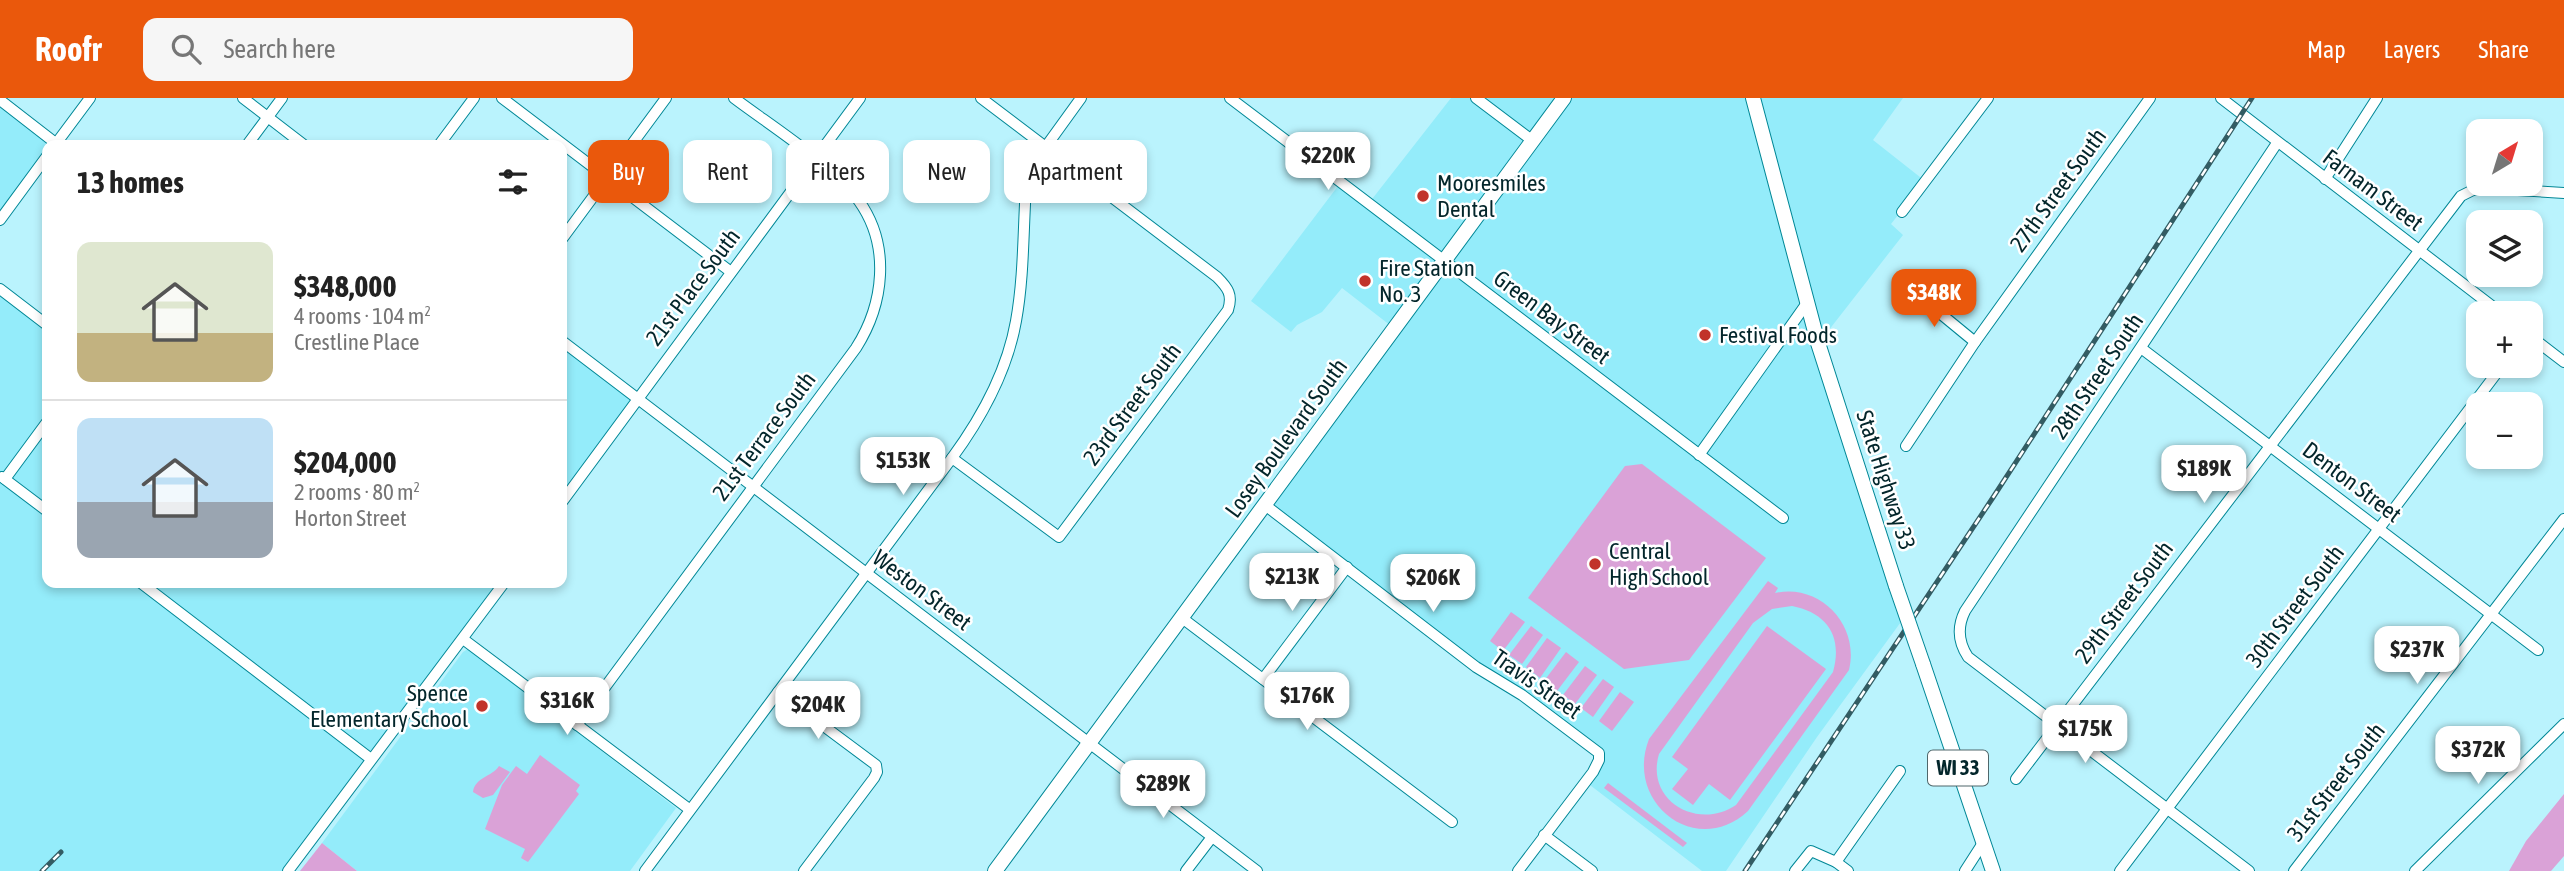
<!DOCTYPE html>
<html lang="en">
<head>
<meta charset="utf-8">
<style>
  body { margin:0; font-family:"Asap Condensed",sans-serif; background:#f6f6f6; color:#222; height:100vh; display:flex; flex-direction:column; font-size:26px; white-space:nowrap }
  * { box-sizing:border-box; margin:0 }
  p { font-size:23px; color:#767676 }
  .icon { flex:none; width:38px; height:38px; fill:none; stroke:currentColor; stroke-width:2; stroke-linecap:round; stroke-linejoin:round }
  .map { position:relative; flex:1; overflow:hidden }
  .drawer { position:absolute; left:42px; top:42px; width:525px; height:448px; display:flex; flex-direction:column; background:#fff; border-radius:14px; box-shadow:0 4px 10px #0003 }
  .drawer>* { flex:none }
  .guide { position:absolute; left:588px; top:42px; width:665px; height:63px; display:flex; gap:14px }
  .needle { width:46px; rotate:38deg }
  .tools { position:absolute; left:2466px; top:21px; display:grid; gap:14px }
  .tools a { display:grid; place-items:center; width:77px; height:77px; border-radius:14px; background:#fff; box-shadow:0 4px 10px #0003; font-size:35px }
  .price { position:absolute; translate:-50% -60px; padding:0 16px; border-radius:14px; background:#fff; color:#222; font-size:23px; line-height:46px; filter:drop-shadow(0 2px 4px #0008) }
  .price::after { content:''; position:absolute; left:50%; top:42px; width:21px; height:16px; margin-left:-10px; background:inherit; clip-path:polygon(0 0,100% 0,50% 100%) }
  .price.active { background:#ea580c; color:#fff }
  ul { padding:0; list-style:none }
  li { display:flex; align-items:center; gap:21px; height:175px; padding:0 35px }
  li+li { border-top:2px solid #e0e0e0 }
  li span { display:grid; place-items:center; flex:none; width:196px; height:140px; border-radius:14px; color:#555 }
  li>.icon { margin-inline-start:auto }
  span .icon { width:84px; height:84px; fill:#fffc; stroke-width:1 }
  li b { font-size:30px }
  h2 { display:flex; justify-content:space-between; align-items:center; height:84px; padding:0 35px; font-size:30px }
  .pill { padding:0 24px; border-radius:14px; background:#fff; box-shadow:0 4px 10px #0003; font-size:24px; line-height:63px }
  .pill.active { background:#ea580c; color:#fff }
  header { display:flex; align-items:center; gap:42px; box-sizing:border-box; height:98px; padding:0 35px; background:#ea580c; color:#fff }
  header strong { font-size:33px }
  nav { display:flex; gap:38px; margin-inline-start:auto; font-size:24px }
  .search { width:490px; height:63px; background:#f6f6f6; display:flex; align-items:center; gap:18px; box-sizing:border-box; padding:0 24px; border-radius:14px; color:#767676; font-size:26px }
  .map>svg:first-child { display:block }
  .built { fill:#94ecfa }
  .green { fill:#daa2d7; fill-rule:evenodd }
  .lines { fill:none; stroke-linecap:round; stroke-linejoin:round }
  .minor-casing { stroke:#008796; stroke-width:12 }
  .major-casing { stroke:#008796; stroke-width:16 }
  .minor { stroke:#fff; stroke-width:10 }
  .major { stroke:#fff; stroke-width:14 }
  .rail-casing { stroke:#335c63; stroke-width:5 }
  .rail { stroke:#fff; stroke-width:2.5; stroke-dasharray:8; stroke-linecap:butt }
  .major-bridge-casing { stroke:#008796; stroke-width:16; stroke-linecap:butt }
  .major-bridge { stroke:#fff; stroke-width:14 }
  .poi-dot { fill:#c1332a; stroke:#fff; stroke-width:2.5 }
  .labels { text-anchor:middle; stroke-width:5; stroke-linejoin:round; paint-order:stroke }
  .shield { fill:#fff; stroke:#4f676b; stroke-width:2 }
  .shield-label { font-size:21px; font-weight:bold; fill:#03262b }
  .poi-label { font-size:23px; fill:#03262b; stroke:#fff; text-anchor:start }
  .street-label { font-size:23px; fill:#03262b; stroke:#fff }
</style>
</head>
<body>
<header>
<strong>Roofr</strong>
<div class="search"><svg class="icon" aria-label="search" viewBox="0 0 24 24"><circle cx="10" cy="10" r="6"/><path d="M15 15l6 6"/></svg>Search here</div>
<nav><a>Map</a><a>Layers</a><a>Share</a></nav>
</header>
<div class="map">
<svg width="2564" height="773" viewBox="0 0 2564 773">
  <rect width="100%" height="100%" fill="#baf3fd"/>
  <g class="built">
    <path d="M1451 0H1903L1873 42 1925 83 1891 126 1903 137 1818 246 1906 517 1817 639 1726 773H1702L1586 684 1599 662 1586 646 1265 407 1395 231 1342 190 1322 214 1297 227 1291 234 1251 203 1341 84 1369 105Z"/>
    <path d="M0 2 55 47H47V58L0 122Z"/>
    <path d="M0 191 47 227V485H504L287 773H0Z"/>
    <path d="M562 243 637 301 562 404Z"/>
    <path d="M468 551 676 710 630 773H357L322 745 463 554Z"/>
  </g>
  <g class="green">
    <path d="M1642 366 1766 460 1689 562 1624 571 1528 500 1625 368Z"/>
    <path d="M1768 483 1778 490 1775 495C1820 485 1860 527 1849 572L1748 713C1696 761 1624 705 1649 641ZM1792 508C1827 515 1843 538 1833 574L1736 707C1698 733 1645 703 1659 656L1753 525 1772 511Z"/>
    <path d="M1511 514 1525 524 1503 553 1490 543Z"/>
    <path d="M1531 528 1543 537 1522 566 1509 557Z"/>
    <path d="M1767 528 1826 571 1730 702 1709 686 1693 707 1672 691 1688 671 1672 659Z"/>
    <path d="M1547 540 1561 550 1540 580 1526 569Z"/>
    <path d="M1566 554 1579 564 1557 593 1544 583Z"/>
    <path d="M1585 568 1597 577 1575 606 1563 597Z"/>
    <path d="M1603 581 1614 589 1593 619 1581 610Z"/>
    <path d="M1620 594 1634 604 1612 633 1599 623Z"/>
    <path d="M540 657 580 687 576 693 579 696 528 764 521 760 525 751 485 731 502 687 516 668 527 676Z"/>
    <path d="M499 668 510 674 493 697 483 700 473 694C475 679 492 679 499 668Z"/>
    <path d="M1608 685 1687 745 1683 749 1604 690Z"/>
    <path d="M2564 696V758L2551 773H2509L2526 743Z"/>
    <path d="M322 745 357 773H300Z"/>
  </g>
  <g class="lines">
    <defs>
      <g id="minor">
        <path d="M243 0 304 47"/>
        <path d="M502 0 731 174"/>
        <path d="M1230 0 1783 420"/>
        <path d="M1476 0 1533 43"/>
        <path d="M2221 0 2501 215"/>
        <path d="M0 2 58 47"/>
        <path d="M55 47 90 0"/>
        <path d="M247 47 282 0"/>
        <path d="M439 47 474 0"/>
        <path d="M2325 81 2377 0"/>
        <path d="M1902 114 1988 0"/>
        <path d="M0 122 47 58"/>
        <path d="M562 141 666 0"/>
        <path d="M0 191 47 227"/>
        <path d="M1913 193 1975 244"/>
        <path d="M2530 238 2564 264"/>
        <path d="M562 243 1257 773"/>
        <path d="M2141 250 2538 552"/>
        <path d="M1906 348 1975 244 2150 0"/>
        <path d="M1699 357 1807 205"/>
        <path d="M952 360 1059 439 1228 212C1233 197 1228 190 1217 179L981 0"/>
        <path d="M2 379 47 413"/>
        <path d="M5 381 47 324"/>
        <path d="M562 404 860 0"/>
        <path d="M1265 407 1476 569 1522 597 1599 655V662L1593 674 1518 773"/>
        <path d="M141 485 371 661"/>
        <path d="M1182 520 1452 724"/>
        <path d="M463 541 689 711"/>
        <path d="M1263 581 1347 469"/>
        <path d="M778 594 876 667 877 674 874 680 804 773"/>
        <path d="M577 627 856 250C884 206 891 148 859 103 832 66 771 28 734 0"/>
        <path d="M2016 681 2461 98 2473 92 2485 90 2564 95"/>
        <path d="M1544 737 1592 773"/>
        <path d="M1836 764 1900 673"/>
        <path d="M288 773 504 485"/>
        <path d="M645 773 952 360C982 319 1007 274 1016 223 1024 179 1023 133 1026 88L1029 72 1081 0"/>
        <path d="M1186 773 1212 739"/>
        <path d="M1795 773 1811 753 1836 764 1848 773"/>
        <path d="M1965 773 1983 745"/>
        <path d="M2120 773 2502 268"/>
        <path d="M2249 773 1968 559C1958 544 1957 529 1965 513L2277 45"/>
        <path d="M2294 773 2564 421"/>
        <path d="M2415 773 2564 626"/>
      </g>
      <g id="major">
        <path d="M1753 0 1818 245 1896 488"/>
        <path d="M1923 566 1993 773"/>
        <path d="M995 773 1564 0"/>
      </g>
    </defs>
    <use href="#minor" class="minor-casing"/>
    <use href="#major" class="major-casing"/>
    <use href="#minor" class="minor"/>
    <use href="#major" class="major"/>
    <defs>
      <g id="rail">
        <path d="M42 773 61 754"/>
        <path d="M1745 773 1992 401 2252 0"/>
      </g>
    </defs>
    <use href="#rail" class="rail-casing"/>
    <use href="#rail" class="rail"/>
    <defs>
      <path id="major-bridge" d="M1896 488 1923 566"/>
    </defs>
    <use href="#major-bridge" class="major-bridge-casing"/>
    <use href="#major-bridge" class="major-bridge"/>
  </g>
  <g class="poi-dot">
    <circle cx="1423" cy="98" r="7"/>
    <circle cx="1365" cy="183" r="7"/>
    <circle cx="1705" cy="237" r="7"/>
    <circle cx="1595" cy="466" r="7"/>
    <circle cx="482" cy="608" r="7"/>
  </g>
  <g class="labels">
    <rect class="shield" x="1928" y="652.5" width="60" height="35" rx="5"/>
    <g class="shield-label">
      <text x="1958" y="677">WI 33</text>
    </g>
    <g class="poi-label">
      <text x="1437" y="93">Mooresmiles<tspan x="1437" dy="26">Dental</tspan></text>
      <text x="1379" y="178">Fire Station<tspan x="1379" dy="26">No. 3</tspan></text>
      <text x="1719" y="245">Festival Foods</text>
      <text x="1609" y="461">Central<tspan x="1609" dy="26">High School</tspan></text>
      <text x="468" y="603" text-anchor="end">Spence<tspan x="468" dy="26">Elementary School</tspan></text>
    </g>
    <g class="street-label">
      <text transform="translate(2058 92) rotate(-54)" y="8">27th Street South</text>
      <text transform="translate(2373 92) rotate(37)" y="8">Farnam Street</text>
      <text transform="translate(693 189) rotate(-53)" y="8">21st Place South</text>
      <text transform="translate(1552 219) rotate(37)" y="8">Green Bay Street</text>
      <text transform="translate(2097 278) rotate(-56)" y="8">28th Street South</text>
      <text transform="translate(1132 306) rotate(-53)" y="8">23rd Street South</text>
      <text transform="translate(764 338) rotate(-53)" y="8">21st Terrace South</text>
      <text transform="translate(1286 340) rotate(-54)" y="8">Losey Boulevard South</text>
      <text transform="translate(1886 382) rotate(72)" y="8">State Highway 33</text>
      <text transform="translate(2352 384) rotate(37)" y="8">Denton Street</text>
      <text transform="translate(922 492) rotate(37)" y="8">Weston Street</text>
      <text transform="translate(2124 504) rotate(-53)" y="8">29th Street South</text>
      <text transform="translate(2295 508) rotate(-53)" y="8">30th Street South</text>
      <text transform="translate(1537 586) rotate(35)" y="8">Travis Street</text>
      <text transform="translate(2336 684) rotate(-52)" y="8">31st Street South</text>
    </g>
  </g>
</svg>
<div class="tools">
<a><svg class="needle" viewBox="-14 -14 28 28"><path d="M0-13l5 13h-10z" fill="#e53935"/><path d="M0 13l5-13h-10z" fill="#767676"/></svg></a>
<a><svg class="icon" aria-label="layers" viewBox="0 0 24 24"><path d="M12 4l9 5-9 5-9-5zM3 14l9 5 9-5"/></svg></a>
<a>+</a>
<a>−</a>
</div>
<b class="price" style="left:1328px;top:94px">$220K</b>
<b class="price active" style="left:1934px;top:231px">$348K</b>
<b class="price" style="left:903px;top:399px">$153K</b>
<b class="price" style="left:2204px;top:407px">$189K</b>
<b class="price" style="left:1292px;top:515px">$213K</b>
<b class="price" style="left:1433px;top:516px">$206K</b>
<b class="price" style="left:2417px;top:588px">$237K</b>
<b class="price" style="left:1307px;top:634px">$176K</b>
<b class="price" style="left:567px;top:639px">$316K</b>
<b class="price" style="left:818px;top:643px">$204K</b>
<b class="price" style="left:2085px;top:667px">$175K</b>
<b class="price" style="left:2478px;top:688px">$372K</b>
<b class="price" style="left:1163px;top:722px">$289K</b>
<div class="guide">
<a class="pill active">Buy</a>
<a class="pill">Rent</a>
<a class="pill">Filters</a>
<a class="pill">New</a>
<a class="pill">Apartment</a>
</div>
<section class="drawer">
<h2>13 homes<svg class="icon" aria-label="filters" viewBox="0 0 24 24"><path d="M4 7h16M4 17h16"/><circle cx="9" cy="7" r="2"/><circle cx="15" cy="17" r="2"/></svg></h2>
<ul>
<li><span style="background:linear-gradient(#dfe7d0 65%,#c2b280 0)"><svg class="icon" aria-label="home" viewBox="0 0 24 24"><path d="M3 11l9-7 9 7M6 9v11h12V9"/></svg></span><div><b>$348,000</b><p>4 rooms · 104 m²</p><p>Crestline Place</p></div></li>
<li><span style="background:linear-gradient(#bfe0f5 60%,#9aa5b1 0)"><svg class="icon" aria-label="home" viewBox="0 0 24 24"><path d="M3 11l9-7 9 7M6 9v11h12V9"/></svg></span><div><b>$204,000</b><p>2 rooms · 80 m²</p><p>Horton Street</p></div></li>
</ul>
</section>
</div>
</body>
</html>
